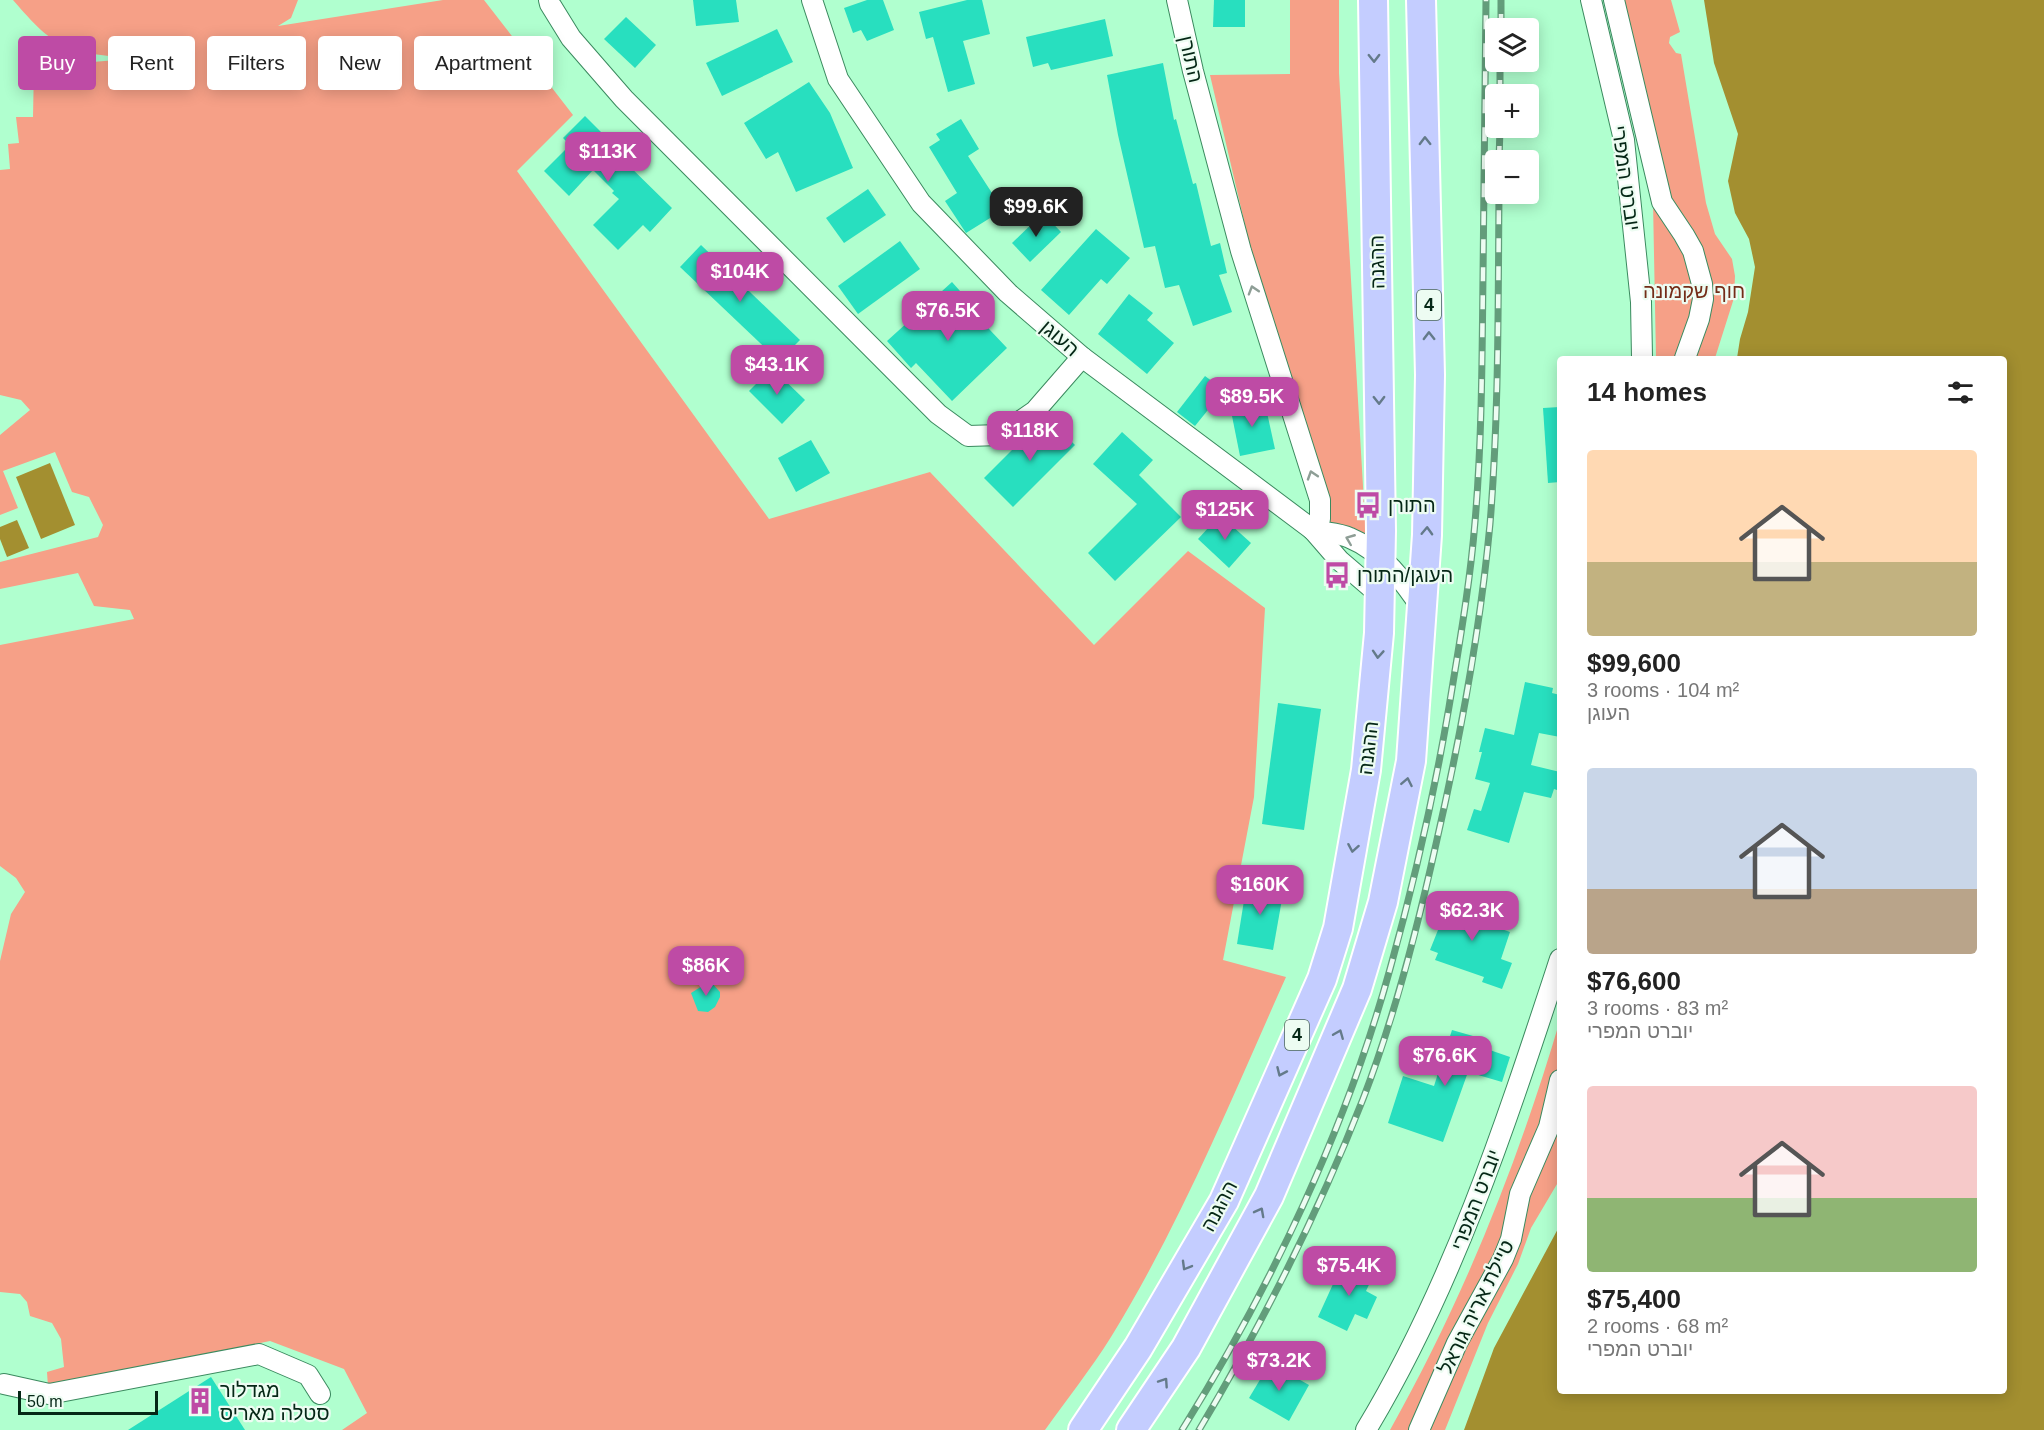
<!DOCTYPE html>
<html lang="en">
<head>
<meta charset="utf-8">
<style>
  body { margin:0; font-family:Arial,Heebo,sans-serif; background:#f2f2f2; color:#222; height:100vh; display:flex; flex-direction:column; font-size:22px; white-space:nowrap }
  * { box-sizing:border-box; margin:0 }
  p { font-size:20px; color:#767676 }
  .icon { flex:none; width:33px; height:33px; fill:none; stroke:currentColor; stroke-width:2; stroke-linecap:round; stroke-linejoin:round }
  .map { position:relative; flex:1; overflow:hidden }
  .drawer { position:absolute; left:1557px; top:356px; width:450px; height:1038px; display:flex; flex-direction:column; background:#fff; border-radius:6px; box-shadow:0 3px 15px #0003 }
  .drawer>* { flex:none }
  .top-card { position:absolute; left:18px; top:36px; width:570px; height:54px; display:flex; gap:12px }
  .buttons { position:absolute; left:1485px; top:18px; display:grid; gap:12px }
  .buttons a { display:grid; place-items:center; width:54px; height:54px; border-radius:6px; background:#fff; box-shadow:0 3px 15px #0003; font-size:30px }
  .scale { position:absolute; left:18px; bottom:15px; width:140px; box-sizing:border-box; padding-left:6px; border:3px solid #052716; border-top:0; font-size:16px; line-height:21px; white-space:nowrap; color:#052716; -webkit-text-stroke:4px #edfcf2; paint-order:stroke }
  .price { position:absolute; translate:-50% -51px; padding:0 14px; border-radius:12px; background:#be4ba5; color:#fff; font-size:20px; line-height:39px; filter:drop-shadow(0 2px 3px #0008) }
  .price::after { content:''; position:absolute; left:50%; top:36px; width:18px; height:14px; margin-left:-9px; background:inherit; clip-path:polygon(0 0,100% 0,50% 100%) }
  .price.selected { background:#222; color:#fff }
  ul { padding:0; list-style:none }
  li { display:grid; align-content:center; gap:12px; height:318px; padding:0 30px }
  li span { display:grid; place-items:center; height:186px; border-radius:6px; color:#555 }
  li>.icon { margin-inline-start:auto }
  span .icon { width:108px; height:108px; fill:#fffc; stroke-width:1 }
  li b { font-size:26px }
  h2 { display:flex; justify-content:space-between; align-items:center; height:72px; padding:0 30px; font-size:26px }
  .tag { padding:0 21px; border-radius:6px; background:#fff; box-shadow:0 3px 15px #0003; font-size:21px; line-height:54px }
  .tag.selected { background:#be4ba5; color:#fff }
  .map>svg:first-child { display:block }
  .green { fill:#f6a087 }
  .water { fill:#a38f30 }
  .building { fill:#28dfbf }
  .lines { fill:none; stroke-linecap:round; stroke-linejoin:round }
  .minor-casing { stroke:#3b8a5f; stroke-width:22 }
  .highway-casing { stroke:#fff; stroke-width:32 }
  .minor { stroke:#fff; stroke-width:20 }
  .highway { stroke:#c4cdff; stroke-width:28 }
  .rail-casing { stroke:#639d7b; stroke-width:7 }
  .rail { stroke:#edfcf2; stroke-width:4.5; stroke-dasharray:14; stroke-linecap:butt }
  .oneway { stroke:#647a8a }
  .oneway2 { stroke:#8e9e96 }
  .labels { text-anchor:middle; stroke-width:4.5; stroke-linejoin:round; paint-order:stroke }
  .shield { fill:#edfcf2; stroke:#4b6758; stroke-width:1.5 }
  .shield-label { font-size:18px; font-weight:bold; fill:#052716 }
  .street-label { font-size:20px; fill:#052716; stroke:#edfcf2 }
  .park-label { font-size:20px; fill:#732d18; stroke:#edfcf2 }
  .poi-label { font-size:20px; fill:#052716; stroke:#edfcf2; text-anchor:start }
</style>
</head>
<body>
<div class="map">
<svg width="2044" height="1430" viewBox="0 0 2044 1430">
  <rect width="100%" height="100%" fill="#b0ffcf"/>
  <g class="green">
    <path d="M13 0H298L291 18 278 26 443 0H484L573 115 517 171 769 519 930 472 1094 645 1188 551 1265 608 1254 797 1223 960 1286 977C1232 1098 1181 1223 1111 1337 1091 1369 1067 1399 1045 1430H342L367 1413 344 1369 270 1341 48 1387 47 1372 64 1367 61 1339 52 1323 30 1316 27 1302 20 1294 0 1292V961L11 914 25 892 16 878 0 866V645L134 619 130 610 94 606 78 573 0 589V562L98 537 103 525 89 497 72 492 55 452 3 471 18 508 0 515V435L30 410 21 400 0 395V170L10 169 8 144 19 143 16 117H33L34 67 128 59C108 55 86 55 67 47 45 38 28 17 13 0Z"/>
    <path d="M1290 0H1339V73L1366 538 1321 527 1252 255 1210 75 1290 74Z"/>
    <path d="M1609 0H1671L1680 32 1670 37 1669 43 1676 53 1681 54 1706 203 1715 234 1732 259 1735 276 1734 298 1715 358H1656L1653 202Z"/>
    <path d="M1560 1020V1179L1531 1228 1518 1264 1488 1323 1445 1430H1390C1463 1300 1518 1163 1560 1020Z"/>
  </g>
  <g class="water">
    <path d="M1704 0H2044V1430H1464L1494 1348 1560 1225V1390H2004V358H1737L1740 339 1748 312 1755 267 1749 239 1735 213 1728 181 1738 134 1714 63Z"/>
    <path d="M50 463 75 525 41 539 16 477Z"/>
    <path d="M17 520 29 548 7 557 0 539V527Z"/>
  </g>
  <g class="building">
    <path d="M693 0H736L739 22 696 26Z"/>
    <path d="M867 0H883L894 30 867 41 861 30 853 33 844 8Z"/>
    <path d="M967 0H982L990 34 963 41 975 84 948 92 933 37 926 39 919 12Z"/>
    <path d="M1214 0H1245V27H1213Z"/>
    <path d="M626 17 656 45 635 68 604 39Z"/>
    <path d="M1105 19 1113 56 1051 70 1048 63 1033 67 1026 37Z"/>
    <path d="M777 29 793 62 722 96 706 63Z"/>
    <path d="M1163 63 1174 120 1176 119 1193 184 1196 183 1211 246 1220 243 1227 273 1219 275 1232 312 1193 326 1179 285 1165 288 1155 246 1144 248 1118 135 1107 75Z"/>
    <path d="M809 82 830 113 853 168 796 192 778 152 766 159 744 123Z"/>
    <path d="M585 116 623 154 620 157 672 208 650 232 643 225 618 250 593 225 619 199 612 193 614 191 593 170 569 196 544 171 570 145 563 138Z"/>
    <path d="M961 119 979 149 968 156 1003 210 966 233 945 201 957 193 929 147 940 140 936 134Z"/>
    <path d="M868 189 886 215 844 243 826 218Z"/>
    <path d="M1043 213 1061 232 1030 262 1012 243Z"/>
    <path d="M1096 229 1130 258 1107 284 1101 279 1069 315 1041 290Z"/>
    <path d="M900 241 920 269 858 314 838 286Z"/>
    <path d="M701 245 800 340 779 361 680 267Z"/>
    <path d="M952 282 976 309 973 312 1007 348 952 401 916 363 911 368 887 341Z"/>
    <path d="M1129 294 1153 313 1147 320 1174 343 1147 374 1098 334Z"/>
    <path d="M772 368 805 400 782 424 749 391Z"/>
    <path d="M1205 376 1224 390 1195 426 1177 412Z"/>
    <path d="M1264 399 1275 449 1240 456 1230 406Z"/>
    <path d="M1560 407V482L1548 483 1543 408Z"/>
    <path d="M1046 416 1075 445 1013 507 984 478Z"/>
    <path d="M1122 432 1153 460 1139 475 1181 517 1115 581 1088 553 1137 504 1093 464Z"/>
    <path d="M811 440 830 473 796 492 778 458Z"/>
    <path d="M1220 515 1251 543 1229 568 1198 539Z"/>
    <path d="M1525 682 1553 688 1552 693 1560 695V737L1539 733 1531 765 1560 772V791L1554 789 1551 798 1524 792 1509 843 1467 830 1474 809 1481 811 1490 783 1475 779 1482 752H1479L1485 728 1514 735Z"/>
    <path d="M1278 703 1321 709 1304 830 1262 824Z"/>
    <path d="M1247 882 1284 888 1273 950 1237 944Z"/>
    <path d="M1465 891 1482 897 1479 904 1484 906 1478 921 1510 932 1501 959 1512 963 1502 989 1482 982 1484 977 1435 960 1438 953 1430 950 1450 900 1461 904Z"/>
    <path d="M710 981 720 992V997L715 1007 708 1012 698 1011 691 993Z"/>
    <path d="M1452 1030 1487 1040 1484 1048 1510 1057 1502 1082 1468 1072 1443 1142 1388 1123 1403 1076 1434 1086Z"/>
    <path d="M1344 1260 1374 1274 1366 1291 1377 1297 1367 1319 1355 1314 1347 1331 1318 1317Z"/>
    <path d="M1270 1363 1309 1385 1289 1421 1249 1398Z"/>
    <path d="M211 1377 245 1430H128Z"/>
  </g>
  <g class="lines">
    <defs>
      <g id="minor">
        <path d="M549 0 550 4 571 38 624 99 938 414 968 436 1000 435 1035 411 1082 357"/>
        <path d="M812 0 838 79 921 203 1008 293 1082 357 1313 530 1339 560 1381 596"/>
        <path d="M1177 0 1193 71 1241 251 1320 500V519L1313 530"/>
        <path d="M1591 0 1624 140 1641 302 1642 358"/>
        <path d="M1614 0 1662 202 1684 235 1693 251 1702 284 1703 299 1699 319 1685 358"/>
        <path d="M1313 530C1326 533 1339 533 1350 538 1382 551 1405 583 1423 610"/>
        <path d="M4 1384 49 1394 259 1354 308 1375 320 1394"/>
        <path d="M1366 1430C1454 1284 1507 1120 1560 959"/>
        <path d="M1419 1430 1457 1343 1503 1259 1511 1239 1520 1194 1549 1127 1560 1080"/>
      </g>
      <g id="highway">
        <path d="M1083 1430 1138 1348 1224 1201 1322 979 1338 928 1366 770 1379 633 1381 531 1373 0"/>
        <path d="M1131 1430 1186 1348 1269 1196 1357 989 1383 902 1411 761 1427 535 1430 375 1421 0"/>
      </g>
    </defs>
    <use href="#minor" class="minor-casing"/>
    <use href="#highway" class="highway-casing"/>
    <use href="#minor" class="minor"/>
    <use href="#highway" class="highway"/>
    <defs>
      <g id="rail">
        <path d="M1501 28V0"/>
        <path d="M1500 94V62"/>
        <path d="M1499 160 1500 128"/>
        <path d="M1182 1430C1270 1289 1346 1129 1390 969 1414 883 1434 795 1449 707 1459 646 1470 584 1475 522 1482 440 1482 358 1483 276 1484 184 1485 92 1486 0"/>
        <path d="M1199 1430C1262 1324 1318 1214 1363 1099 1395 1016 1417 930 1436 844 1460 739 1480 632 1490 524 1499 414 1498 304 1499 194"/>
      </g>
    </defs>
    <use href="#rail" class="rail-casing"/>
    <use href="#rail" class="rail"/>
  </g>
  <defs><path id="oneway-chevron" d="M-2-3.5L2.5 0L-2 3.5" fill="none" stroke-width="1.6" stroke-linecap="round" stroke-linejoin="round" transform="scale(1.5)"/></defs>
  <g class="oneway">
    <use href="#oneway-chevron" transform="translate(1374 58) rotate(89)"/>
    <use href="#oneway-chevron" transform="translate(1425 141) rotate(-91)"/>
    <use href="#oneway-chevron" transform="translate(1429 336) rotate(-91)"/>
    <use href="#oneway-chevron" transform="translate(1379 400) rotate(89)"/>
    <use href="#oneway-chevron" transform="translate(1427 531) rotate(-88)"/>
    <use href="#oneway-chevron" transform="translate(1378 654) rotate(94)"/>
    <use href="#oneway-chevron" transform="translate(1407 782) rotate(-79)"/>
    <use href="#oneway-chevron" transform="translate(1353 848) rotate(100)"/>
    <use href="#oneway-chevron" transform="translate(1339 1034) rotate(-68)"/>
    <use href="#oneway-chevron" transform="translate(1281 1072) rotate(114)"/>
    <use href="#oneway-chevron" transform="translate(1260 1212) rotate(-62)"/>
    <use href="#oneway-chevron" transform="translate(1186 1266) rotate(120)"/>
    <use href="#oneway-chevron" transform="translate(1164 1382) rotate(-56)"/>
  </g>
  <g class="oneway2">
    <use href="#oneway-chevron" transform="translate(1253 290) rotate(-107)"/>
    <use href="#oneway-chevron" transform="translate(1312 475) rotate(-108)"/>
    <use href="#oneway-chevron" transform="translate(1350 539) rotate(-158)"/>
  </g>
  <defs>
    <symbol id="bus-bare" viewBox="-9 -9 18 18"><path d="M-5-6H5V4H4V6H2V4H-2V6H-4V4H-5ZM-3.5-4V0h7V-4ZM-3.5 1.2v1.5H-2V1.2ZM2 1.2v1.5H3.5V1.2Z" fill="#be4ba5" stroke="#edfcf2" stroke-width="2.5" paint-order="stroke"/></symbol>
    <symbol id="building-bare" viewBox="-9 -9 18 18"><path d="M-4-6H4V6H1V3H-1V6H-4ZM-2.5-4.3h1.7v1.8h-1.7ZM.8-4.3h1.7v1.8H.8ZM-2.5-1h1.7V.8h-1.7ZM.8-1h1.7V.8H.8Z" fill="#be4ba5" stroke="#edfcf2" stroke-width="2.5" paint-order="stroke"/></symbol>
  </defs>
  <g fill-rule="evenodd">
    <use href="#bus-bare" x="1349" y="486" width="38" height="38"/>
    <use href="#bus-bare" x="1318" y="556" width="38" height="38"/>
    <use href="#building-bare" x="181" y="1382" width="38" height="38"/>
  </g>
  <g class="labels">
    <g class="shield">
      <rect x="1417" y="290" width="24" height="30" rx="4.5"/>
      <rect x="1285" y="1020" width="24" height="30" rx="4.5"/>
    </g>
    <g class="shield-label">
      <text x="1429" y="311">4</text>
      <text x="1297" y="1041">4</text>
    </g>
    <g class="street-label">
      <text transform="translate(1191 59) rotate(77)" y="7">התורן</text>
      <text transform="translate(1626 178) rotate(82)" y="7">יוברט המפרי</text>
      <text transform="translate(1377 262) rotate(-91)" y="7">ההגנה</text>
      <text transform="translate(1060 338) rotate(41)" y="7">העוגן</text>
      <text transform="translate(1368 748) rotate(-83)" y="7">ההגנה</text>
      <text transform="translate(1476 1200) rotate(-69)" y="7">יוברט המפרי</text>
      <text transform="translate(1219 1206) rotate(-62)" y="7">ההגנה</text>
      <text transform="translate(1476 1307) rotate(-64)" y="7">טיילת אריה גוראל</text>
    </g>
    <g class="park-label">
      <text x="1694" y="298">חוף שקמונה</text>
    </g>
    <g class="poi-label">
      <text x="1388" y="512">התורן</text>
      <text x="1357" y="582">העוגן/התורן</text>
      <text x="220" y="1397">מגדלור<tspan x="220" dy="23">סטלה מאריס</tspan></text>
    </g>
  </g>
</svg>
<div class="buttons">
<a><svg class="icon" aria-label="layers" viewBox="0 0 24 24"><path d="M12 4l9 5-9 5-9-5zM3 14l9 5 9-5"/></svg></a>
<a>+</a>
<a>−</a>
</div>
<div class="scale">50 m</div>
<b class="price" style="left:608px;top:183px">$113K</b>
<b class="price selected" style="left:1036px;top:238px">$99.6K</b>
<b class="price" style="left:740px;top:303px">$104K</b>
<b class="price" style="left:948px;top:342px">$76.5K</b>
<b class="price" style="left:777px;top:396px">$43.1K</b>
<b class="price" style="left:1252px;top:428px">$89.5K</b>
<b class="price" style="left:1030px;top:462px">$118K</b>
<b class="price" style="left:1225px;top:541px">$125K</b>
<b class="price" style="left:1260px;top:916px">$160K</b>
<b class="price" style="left:1472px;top:942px">$62.3K</b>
<b class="price" style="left:706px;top:997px">$86K</b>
<b class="price" style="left:1445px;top:1087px">$76.6K</b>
<b class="price" style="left:1349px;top:1297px">$75.4K</b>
<b class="price" style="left:1279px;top:1392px">$73.2K</b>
<div class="top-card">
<a class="tag selected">Buy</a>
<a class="tag">Rent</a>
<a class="tag">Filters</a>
<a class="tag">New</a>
<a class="tag">Apartment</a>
</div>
<section class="drawer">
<h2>14 homes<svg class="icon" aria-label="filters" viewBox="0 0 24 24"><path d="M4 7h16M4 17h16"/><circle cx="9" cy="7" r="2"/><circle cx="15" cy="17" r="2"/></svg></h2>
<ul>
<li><span style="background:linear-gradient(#ffd9b3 60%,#c2b280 0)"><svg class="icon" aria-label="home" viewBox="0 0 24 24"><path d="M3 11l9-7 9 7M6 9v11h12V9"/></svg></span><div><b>$99,600</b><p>3 rooms · 104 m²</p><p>העוגן</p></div></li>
<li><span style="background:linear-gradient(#c9d6e8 65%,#b9a48a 0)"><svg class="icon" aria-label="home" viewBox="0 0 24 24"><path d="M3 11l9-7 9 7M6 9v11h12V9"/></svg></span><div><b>$76,600</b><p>3 rooms · 83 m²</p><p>יוברט המפרי</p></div></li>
<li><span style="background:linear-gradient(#f6c9c9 60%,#8fb573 0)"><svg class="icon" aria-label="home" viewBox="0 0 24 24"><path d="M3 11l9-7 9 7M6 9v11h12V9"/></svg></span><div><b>$75,400</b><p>2 rooms · 68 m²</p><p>יוברט המפרי</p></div></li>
</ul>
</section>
</div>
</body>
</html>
